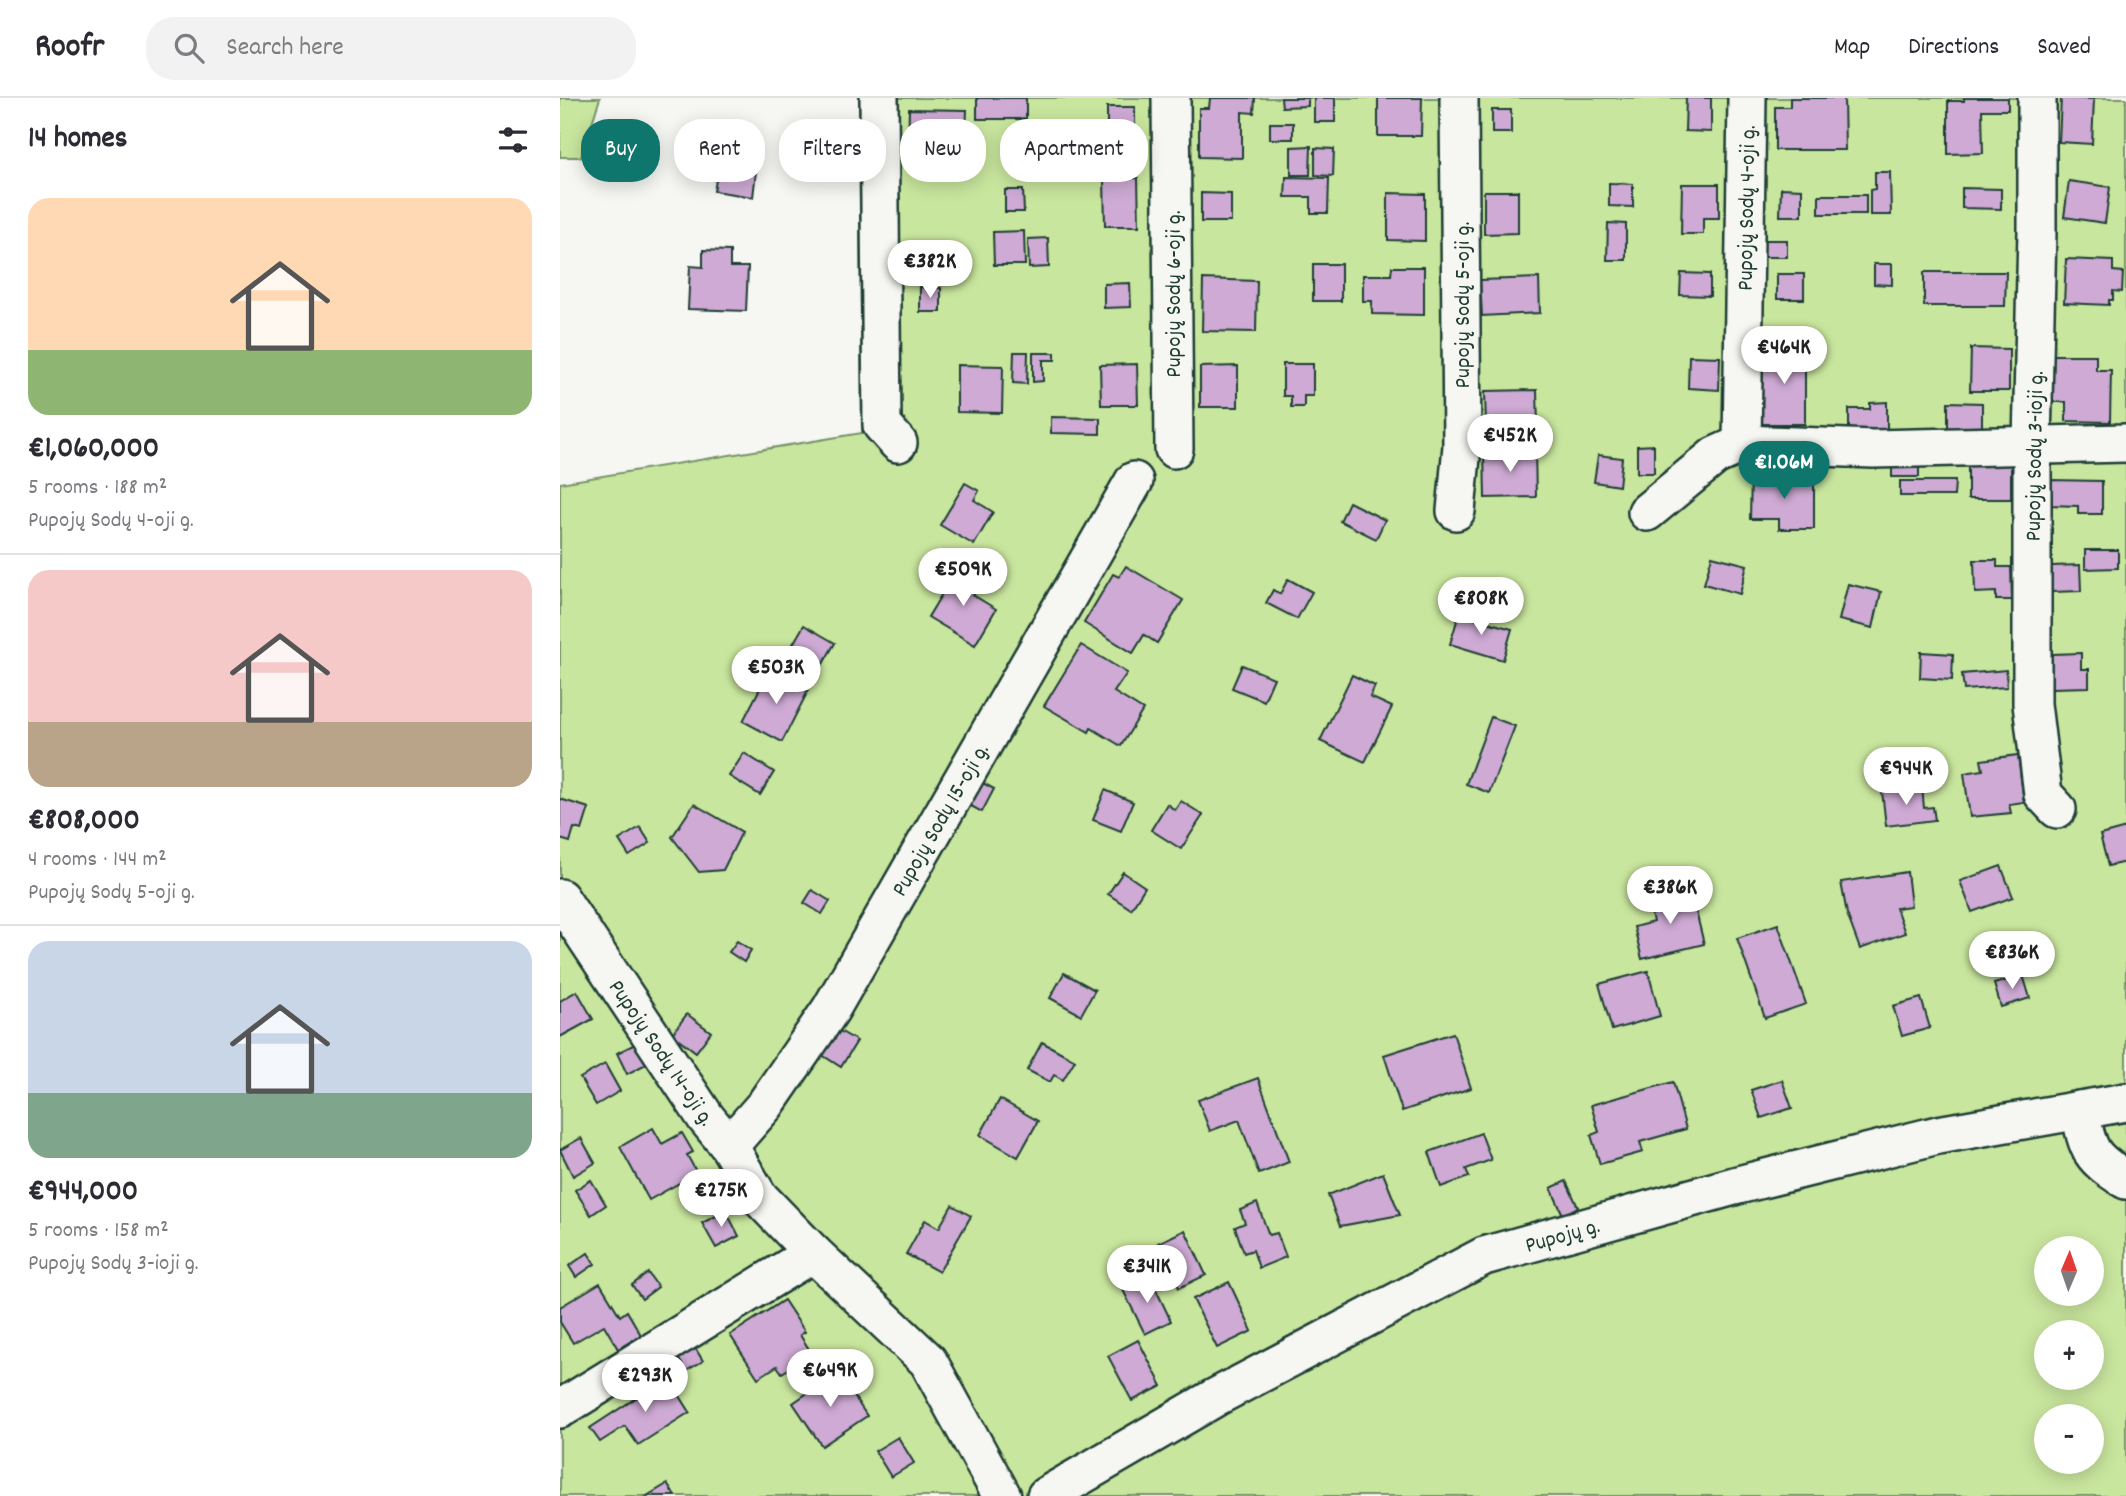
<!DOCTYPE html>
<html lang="en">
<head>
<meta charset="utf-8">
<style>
  body { margin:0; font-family:Dekko,sans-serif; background:#f2f2f3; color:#2b2b33; height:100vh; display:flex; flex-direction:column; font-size:26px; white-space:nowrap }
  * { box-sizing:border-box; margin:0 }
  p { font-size:23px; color:#7c7c81 }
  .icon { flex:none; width:38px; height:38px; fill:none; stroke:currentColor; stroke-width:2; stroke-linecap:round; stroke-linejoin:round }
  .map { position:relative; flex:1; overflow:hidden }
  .sheet { display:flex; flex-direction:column; background:#fff; width:560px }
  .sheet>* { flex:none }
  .banner { position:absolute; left:21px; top:21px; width:665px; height:63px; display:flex; gap:14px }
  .needle { width:46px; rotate:2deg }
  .buttons { position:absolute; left:1474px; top:1138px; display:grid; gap:14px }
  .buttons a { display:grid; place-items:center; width:70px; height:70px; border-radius:50%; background:#fff; box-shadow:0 4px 18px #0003; font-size:35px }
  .price { position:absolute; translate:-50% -60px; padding:0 16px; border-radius:24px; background:#fff; color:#222; font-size:23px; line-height:46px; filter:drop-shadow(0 2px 4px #0008) }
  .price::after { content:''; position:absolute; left:50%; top:42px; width:21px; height:16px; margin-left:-10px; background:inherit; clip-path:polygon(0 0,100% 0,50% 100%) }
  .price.current { background:#0f766e; color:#fff }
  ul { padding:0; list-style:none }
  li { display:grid; align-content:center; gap:14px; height:371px; padding:0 28px }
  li+li { border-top:2px solid #e1e1e2 }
  li span { display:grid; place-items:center; height:217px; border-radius:21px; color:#555 }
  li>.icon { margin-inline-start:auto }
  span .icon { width:126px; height:126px; fill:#fffc; stroke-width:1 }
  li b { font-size:30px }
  h2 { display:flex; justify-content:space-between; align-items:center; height:84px; padding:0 28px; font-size:30px }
  .tag { padding:0 24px; border-radius:28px; background:#fff; box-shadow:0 4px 18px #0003; font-size:24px; line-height:63px }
  .tag.current { background:#0f766e; color:#fff }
  header { display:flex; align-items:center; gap:42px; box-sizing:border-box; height:98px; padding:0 35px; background:#fff; border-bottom:2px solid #e1e1e2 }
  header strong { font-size:33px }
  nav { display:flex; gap:38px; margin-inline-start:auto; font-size:24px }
  .search { width:490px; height:63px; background:#f2f2f3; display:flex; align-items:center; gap:18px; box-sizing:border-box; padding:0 24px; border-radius:28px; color:#7c7c81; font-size:26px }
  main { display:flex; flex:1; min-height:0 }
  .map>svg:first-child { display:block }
  .green { fill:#c9e69e; stroke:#749269; stroke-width:2; fill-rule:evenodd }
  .building { fill:#ceaad4; stroke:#1f3d34; stroke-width:2 }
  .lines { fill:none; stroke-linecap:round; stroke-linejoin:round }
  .minor-casing { stroke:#1f3d34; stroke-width:42 }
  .minor { stroke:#f6f6f2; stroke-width:37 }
  .labels { text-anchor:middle; stroke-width:6; stroke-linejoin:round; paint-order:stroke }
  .street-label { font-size:23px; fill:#1f3d34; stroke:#f6f6f2 }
</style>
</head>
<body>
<header>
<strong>Roofr</strong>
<div class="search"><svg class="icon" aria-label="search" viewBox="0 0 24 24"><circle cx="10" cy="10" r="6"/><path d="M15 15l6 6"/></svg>Search here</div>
<nav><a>Map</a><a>Directions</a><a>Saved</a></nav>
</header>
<main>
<section class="sheet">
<h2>14 homes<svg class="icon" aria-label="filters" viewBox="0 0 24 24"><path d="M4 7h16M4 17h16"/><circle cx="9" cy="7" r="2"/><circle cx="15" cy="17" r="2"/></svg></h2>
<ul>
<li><span style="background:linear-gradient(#ffd9b3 70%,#8fb573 0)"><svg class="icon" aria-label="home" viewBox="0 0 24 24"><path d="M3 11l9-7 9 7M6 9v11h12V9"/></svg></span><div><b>€1,060,000</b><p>5 rooms · 188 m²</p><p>Pupojų Sodų 4-oji g.</p></div></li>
<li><span style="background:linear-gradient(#f6c9c9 70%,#b9a48a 0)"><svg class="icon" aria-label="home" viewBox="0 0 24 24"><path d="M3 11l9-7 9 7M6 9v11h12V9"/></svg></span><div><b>€808,000</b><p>4 rooms · 144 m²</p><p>Pupojų Sodų 5-oji g.</p></div></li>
<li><span style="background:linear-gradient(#c9d6e8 70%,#7fa58c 0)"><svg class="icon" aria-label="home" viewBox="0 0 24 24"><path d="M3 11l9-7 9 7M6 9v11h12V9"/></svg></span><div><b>€944,000</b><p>5 rooms · 158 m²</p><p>Pupojų Sodų 3-ioji g.</p></div></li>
</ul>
</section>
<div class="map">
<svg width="1566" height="1398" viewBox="0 0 1566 1398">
  <rect width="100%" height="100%" fill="#f6f6f2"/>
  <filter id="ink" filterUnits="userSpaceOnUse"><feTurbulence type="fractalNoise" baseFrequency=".0143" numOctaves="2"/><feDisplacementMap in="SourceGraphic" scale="14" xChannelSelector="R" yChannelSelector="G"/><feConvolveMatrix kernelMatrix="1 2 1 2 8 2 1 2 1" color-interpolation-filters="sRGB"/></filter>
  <g filter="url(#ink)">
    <g class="green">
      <path d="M0 0H40L21 59H0Z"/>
      <path d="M299 0H1566V1398H0V385L302 335ZM1486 1150H1531V1195H1486ZM1486 1234H1531V1279H1486ZM1486 1318H1531V1363H1486Z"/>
    </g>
    <g class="building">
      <rect x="417" y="0" width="49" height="21"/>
      <path d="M650 0H695L694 15 682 14V60L639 59V10H649Z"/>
      <path d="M721 0H748V8L722 9Z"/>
      <rect x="754" y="0" width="21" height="24"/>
      <path d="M818 0H862L861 38H818Z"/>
      <path d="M1126 0H1151V34L1125 33Z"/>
      <path d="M1230 0H1284L1285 52H1215V9H1230Z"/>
      <path d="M1404 0H1448V12H1422L1423 55 1388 56V3H1404Z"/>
      <path d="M1501 0 1534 1 1532 46 1499 44Z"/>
      <rect x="547" y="9" width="28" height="38"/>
      <path d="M349 11 407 12 406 32H389V60L361 59V55L348 54Z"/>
      <rect x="932" y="12" width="19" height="23"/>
      <rect x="710" y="25" width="23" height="16"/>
      <path d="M751 48 750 77H731V49Z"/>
      <path d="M125 50 151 54 148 74 122 70Z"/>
      <path d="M755 50 774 51 773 78 755 77Z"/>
      <path d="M160 60 197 65 193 99 154 93Z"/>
      <path d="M1315 74H1330L1331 117H1310V92L1315 91Z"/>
      <path d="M726 79 769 80 768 115H751V99H725Z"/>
      <path d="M578 80 579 128H545L544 81Z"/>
      <path d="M1509 83 1550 89 1545 125 1504 119Z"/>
      <path d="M1049 85 1073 86V109L1049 108Z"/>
      <path d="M1122 86H1159V120H1143V136H1121Z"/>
      <path d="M1221 90 1242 91V118H1220Z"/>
      <path d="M1402 90 1441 91V111L1402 110Z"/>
      <path d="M445 92H463L464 114H445Z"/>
      <path d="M924 93H958V135L924 136Z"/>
      <path d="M641 95 671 96V124H641Z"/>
      <path d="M828 95 865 96V143L828 142Z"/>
      <rect x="1259" y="97" width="47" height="19"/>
      <path d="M1048 125 1066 126V162H1047Z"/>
      <path d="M464 133 465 167H434L433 134Z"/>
      <path d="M488 140 489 169 469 170 468 141Z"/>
      <path d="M1202 142H1227V159H1201Z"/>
      <path d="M143 152 170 153V169H188L186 213 128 211 130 168 143 169Z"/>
      <path d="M1506 161 1553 163V173L1563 174 1562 194 1553 193V202H1549V207L1504 205Z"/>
      <rect x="753" y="166" width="28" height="37"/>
      <path d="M1314 166H1332V187L1314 186Z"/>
      <path d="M832 169H864V217L812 216V203H803V177H831Z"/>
      <path d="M1364 174H1446L1445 208H1364Z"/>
      <path d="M1121 175 1150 176V198L1120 197Z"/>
      <rect x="1217" y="176" width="27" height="25"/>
      <path d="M979 180 980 215 922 218 920 182Z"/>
      <path d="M643 181 697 183 696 234 642 233Z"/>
      <path d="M570 185 571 209 544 210V186Z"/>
      <path d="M360 189 381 190V214H360Z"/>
      <path d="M1411 250 1449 251V293H1410Z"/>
      <rect x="1202" y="251" width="43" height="75"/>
      <path d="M454 254H468L467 286 453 285Z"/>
      <path d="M473 255H495V262H483V283L473 284Z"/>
      <path d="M1492 257H1536V272H1551L1550 324 1506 323V304H1492Z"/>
      <path d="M1129 258 1160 259 1159 292 1128 290Z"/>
      <path d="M577 266 578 307H541L540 267Z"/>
      <path d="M723 266H753V298H744V309H731V298H723Z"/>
      <path d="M397 267 443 268 442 315 397 314Z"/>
      <path d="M678 268V309H640V269Z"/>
      <path d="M977 292 978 329 926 330 925 293Z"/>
      <path d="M1327 304V337H1289V311H1310V305Z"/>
      <path d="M1388 304 1422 305V330H1388Z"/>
      <path d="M491 319 540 320V336L491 335Z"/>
      <path d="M1094 347V375H1077V348Z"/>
      <path d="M975 351 976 399 925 400 924 352Z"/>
      <path d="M1038 357 1062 360 1059 388 1034 384Z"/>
      <rect x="1408" y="358" width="43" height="43"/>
      <rect x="1332" y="365" width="27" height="14"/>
      <path d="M1191 378H1254V431H1219V421H1190Z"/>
      <path d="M1490 382 1542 383V416H1518V408L1490 407Z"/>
      <path d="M1340 383H1395L1394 398H1340Z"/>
      <path d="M405 385 419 393 414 402 433 414 414 447 380 427Z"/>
      <path d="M789 404 825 422 816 441 780 423Z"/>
      <path d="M1525 452H1558V470L1525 471Z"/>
      <path d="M1152 458 1187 467 1180 496 1144 486Z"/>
      <path d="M1414 462H1437V469H1451L1452 502H1436V494L1415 495Z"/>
      <path d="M1520 467 1521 493 1492 494V468Z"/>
      <path d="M566 468 623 502 597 545 584 537 573 555 524 525 553 476 559 479Z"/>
      <path d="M398 469 422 483 413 497 436 511 415 547 368 519Z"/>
      <path d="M728 481 752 494 737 521 706 505 713 492 720 496Z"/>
      <path d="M1288 486 1321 494 1313 530 1279 522Z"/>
      <path d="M899 516 952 531 943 562 890 546Z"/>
      <path d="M244 527 275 545 260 571 229 553Z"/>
      <path d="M521 547 567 575 554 594 583 612 561 648 531 630 529 634 484 608Z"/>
      <path d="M1361 554 1393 556 1392 582 1360 580Z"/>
      <path d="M1521 555V571H1529V589L1492 590V556Z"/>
      <path d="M682 567 714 580 704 603 672 590Z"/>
      <path d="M1446 572 1447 589 1404 592 1402 576Z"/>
      <path d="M209 573 248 593 222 644 183 623Z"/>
      <path d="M792 577 815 588 810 599 832 609 805 664 760 643Z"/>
      <path d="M931 619 955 628 929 695 906 686Z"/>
      <path d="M184 655 214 674 200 697 169 678Z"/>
      <path d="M1458 657 1464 704 1449 706 1451 715 1410 719 1404 675 1423 672 1421 662Z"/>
      <path d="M421 684 434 691 422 714 409 707Z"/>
      <path d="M1362 688 1364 710 1373 709 1375 722 1326 728 1322 693Z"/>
      <path d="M545 692 573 704 561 733 533 722Z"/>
      <path d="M0 701 29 710 22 732 14 730 10 744 0 741Z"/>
      <path d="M621 703 643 717 621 751 591 732 607 706 615 712Z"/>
      <path d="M134 706 182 734 163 772 139 774 112 739Z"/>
      <path d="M80 729 90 745 69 758 59 742Z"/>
      <path d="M1566 730V764L1548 768 1540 737Z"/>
      <path d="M1441 768 1453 799 1412 814 1400 783Z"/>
      <path d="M563 774 585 789 571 811 548 796Z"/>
      <path d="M1347 774 1351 808 1336 810 1345 835 1300 851 1287 816 1281 784Z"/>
      <path d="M252 792 270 803 262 816 244 805Z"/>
      <path d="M1131 793 1144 846 1082 861 1074 829 1093 824 1088 802Z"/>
      <path d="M1218 826 1246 906 1205 920 1177 840Z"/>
      <path d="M177 843 191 852 184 864 169 854Z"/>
      <path d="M1088 873 1100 918 1052 932 1039 886Z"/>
      <path d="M504 875 535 892 521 917 490 900Z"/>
      <path d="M1463 877 1470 900 1441 909 1434 886Z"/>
      <path d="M17 893 33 921 0 939V903Z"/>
      <path d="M1361 900 1370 930 1342 938 1333 908Z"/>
      <path d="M127 916 151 934 136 954 112 936Z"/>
      <path d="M278 932 297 943 281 969 262 957Z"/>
      <path d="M893 935 911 990 842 1013 824 957Z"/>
      <path d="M482 944 515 962 503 982 494 977 490 984 467 972Z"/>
      <path d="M75 946 86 966 67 976 57 955Z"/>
      <path d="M45 966 60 993 36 1007 20 980Z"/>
      <path d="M698 980 729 1064 699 1076 679 1022 650 1033 638 1002Z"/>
      <path d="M1222 982 1232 1010 1201 1020 1191 992Z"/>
      <path d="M1113 984 1126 1031 1080 1044 1083 1054 1040 1066 1031 1037 1039 1034 1031 1007Z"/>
      <path d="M440 1001 478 1023 458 1059 420 1037Z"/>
      <path d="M93 1030 102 1046 122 1035 133 1054 127 1057 137 1075 89 1102 60 1049Z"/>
      <path d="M921 1035 931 1062 906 1071 909 1079 881 1089 869 1054Z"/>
      <path d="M21 1040 35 1065 13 1078 0 1052Z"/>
      <path d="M823 1075 840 1117 780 1128 768 1097Z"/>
      <path d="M31 1082 46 1107 31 1117 15 1092Z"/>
      <path d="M1006 1083 1018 1109 1003 1117 991 1090Z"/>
      <path d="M697 1105 709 1137 717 1135 726 1159 699 1170 693 1152 684 1155 675 1129 685 1125 680 1112Z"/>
      <path d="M392 1107 411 1118 379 1174 346 1156 365 1122 379 1130Z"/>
      <path d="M166 1113 179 1138 156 1150 142 1125Z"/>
      <path d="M625 1132 646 1177 619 1190 598 1145Z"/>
      <path d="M28 1155 35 1166 16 1179 9 1168Z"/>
      <path d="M88 1175 98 1189 82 1201 72 1187Z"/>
      <path d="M590 1179 611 1223 585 1236 563 1192Z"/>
      <path d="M669 1184 692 1233 657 1250 633 1201Z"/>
      <path d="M40 1185 60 1218 67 1213 81 1237 58 1251 44 1227 13 1245 0 1224V1209Z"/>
      <path d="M224 1202 245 1234 240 1237 252 1256 222 1275 217 1268 198 1280 170 1237Z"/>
      <path d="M578 1242 602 1288 572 1303 548 1258Z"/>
      <path d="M131 1243 143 1263 126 1273 114 1253Z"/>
      <path d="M278 1274 307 1318 262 1348 233 1305Z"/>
      <path d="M108 1279 130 1314 78 1347 65 1328 40 1344 30 1330Z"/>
      <path d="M338 1339 354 1365 331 1379 315 1353Z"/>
      <path d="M107 1386 115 1398H87Z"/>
    </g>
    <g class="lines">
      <defs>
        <g id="minor">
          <path d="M319 0 322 327 338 345"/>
          <path d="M611 0 614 351"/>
          <path d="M1477 0V133L1472 346V606L1483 696 1497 711"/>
          <path d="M1182 346 1187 0"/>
          <path d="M896 413 902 348 899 0"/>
          <path d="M1087 414 1155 358 1182 346 1313 351 1566 345"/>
          <path d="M0 800 146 1020 169 1048 198 1098 253 1155 368 1263 442 1398"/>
          <path d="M1520 1012C1528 1054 1530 1059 1566 1082"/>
          <path d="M169 1048 205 1007 271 911 574 383"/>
          <path d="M0 1311 253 1155"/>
          <path d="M486 1398 656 1299 924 1158 1174 1088 1378 1037 1566 1004"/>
        </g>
      </defs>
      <use href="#minor" class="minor-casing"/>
      <use href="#minor" class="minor"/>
    </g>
  </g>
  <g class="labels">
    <g class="street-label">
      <text transform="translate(1185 110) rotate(-89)" y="8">Pupojų Sodų 4-oji g.</text>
      <text transform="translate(612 196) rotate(-90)" y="8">Pupojų Sodų 6-oji g.</text>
      <text transform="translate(901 207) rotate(-90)" y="8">Pupojų Sodų 5-oji g.</text>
      <text transform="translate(1473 358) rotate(-89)" y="8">Pupojų Sodų 3-ioji g.</text>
      <text transform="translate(379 721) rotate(-60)" y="8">Pupojų Sodų 15-oji g.</text>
      <text transform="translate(103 954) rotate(56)" y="8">Pupojų Sodų 14-oji g.</text>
      <text transform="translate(1002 1136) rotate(-16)" y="8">Pupojų g.</text>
    </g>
  </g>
</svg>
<div class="buttons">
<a><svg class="needle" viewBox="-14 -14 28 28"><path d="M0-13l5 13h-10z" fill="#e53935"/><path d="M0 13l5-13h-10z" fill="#7c7c81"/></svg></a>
<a>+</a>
<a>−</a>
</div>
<b class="price" style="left:370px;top:202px">€382K</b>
<b class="price" style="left:1224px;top:288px">€464K</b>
<b class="price" style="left:950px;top:376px">€452K</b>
<b class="price current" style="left:1224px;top:403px">€1.06M</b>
<b class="price" style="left:403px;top:510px">€509K</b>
<b class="price" style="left:921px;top:539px">€808K</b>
<b class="price" style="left:216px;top:608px">€503K</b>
<b class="price" style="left:1346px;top:709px">€944K</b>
<b class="price" style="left:1110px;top:828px">€386K</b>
<b class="price" style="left:1452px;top:893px">€836K</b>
<b class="price" style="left:161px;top:1131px">€275K</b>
<b class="price" style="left:587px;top:1207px">€341K</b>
<b class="price" style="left:270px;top:1311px">€649K</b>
<b class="price" style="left:85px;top:1316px">€293K</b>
<div class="banner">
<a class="tag current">Buy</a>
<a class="tag">Rent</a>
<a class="tag">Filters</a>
<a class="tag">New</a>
<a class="tag">Apartment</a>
</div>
</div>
</main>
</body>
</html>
